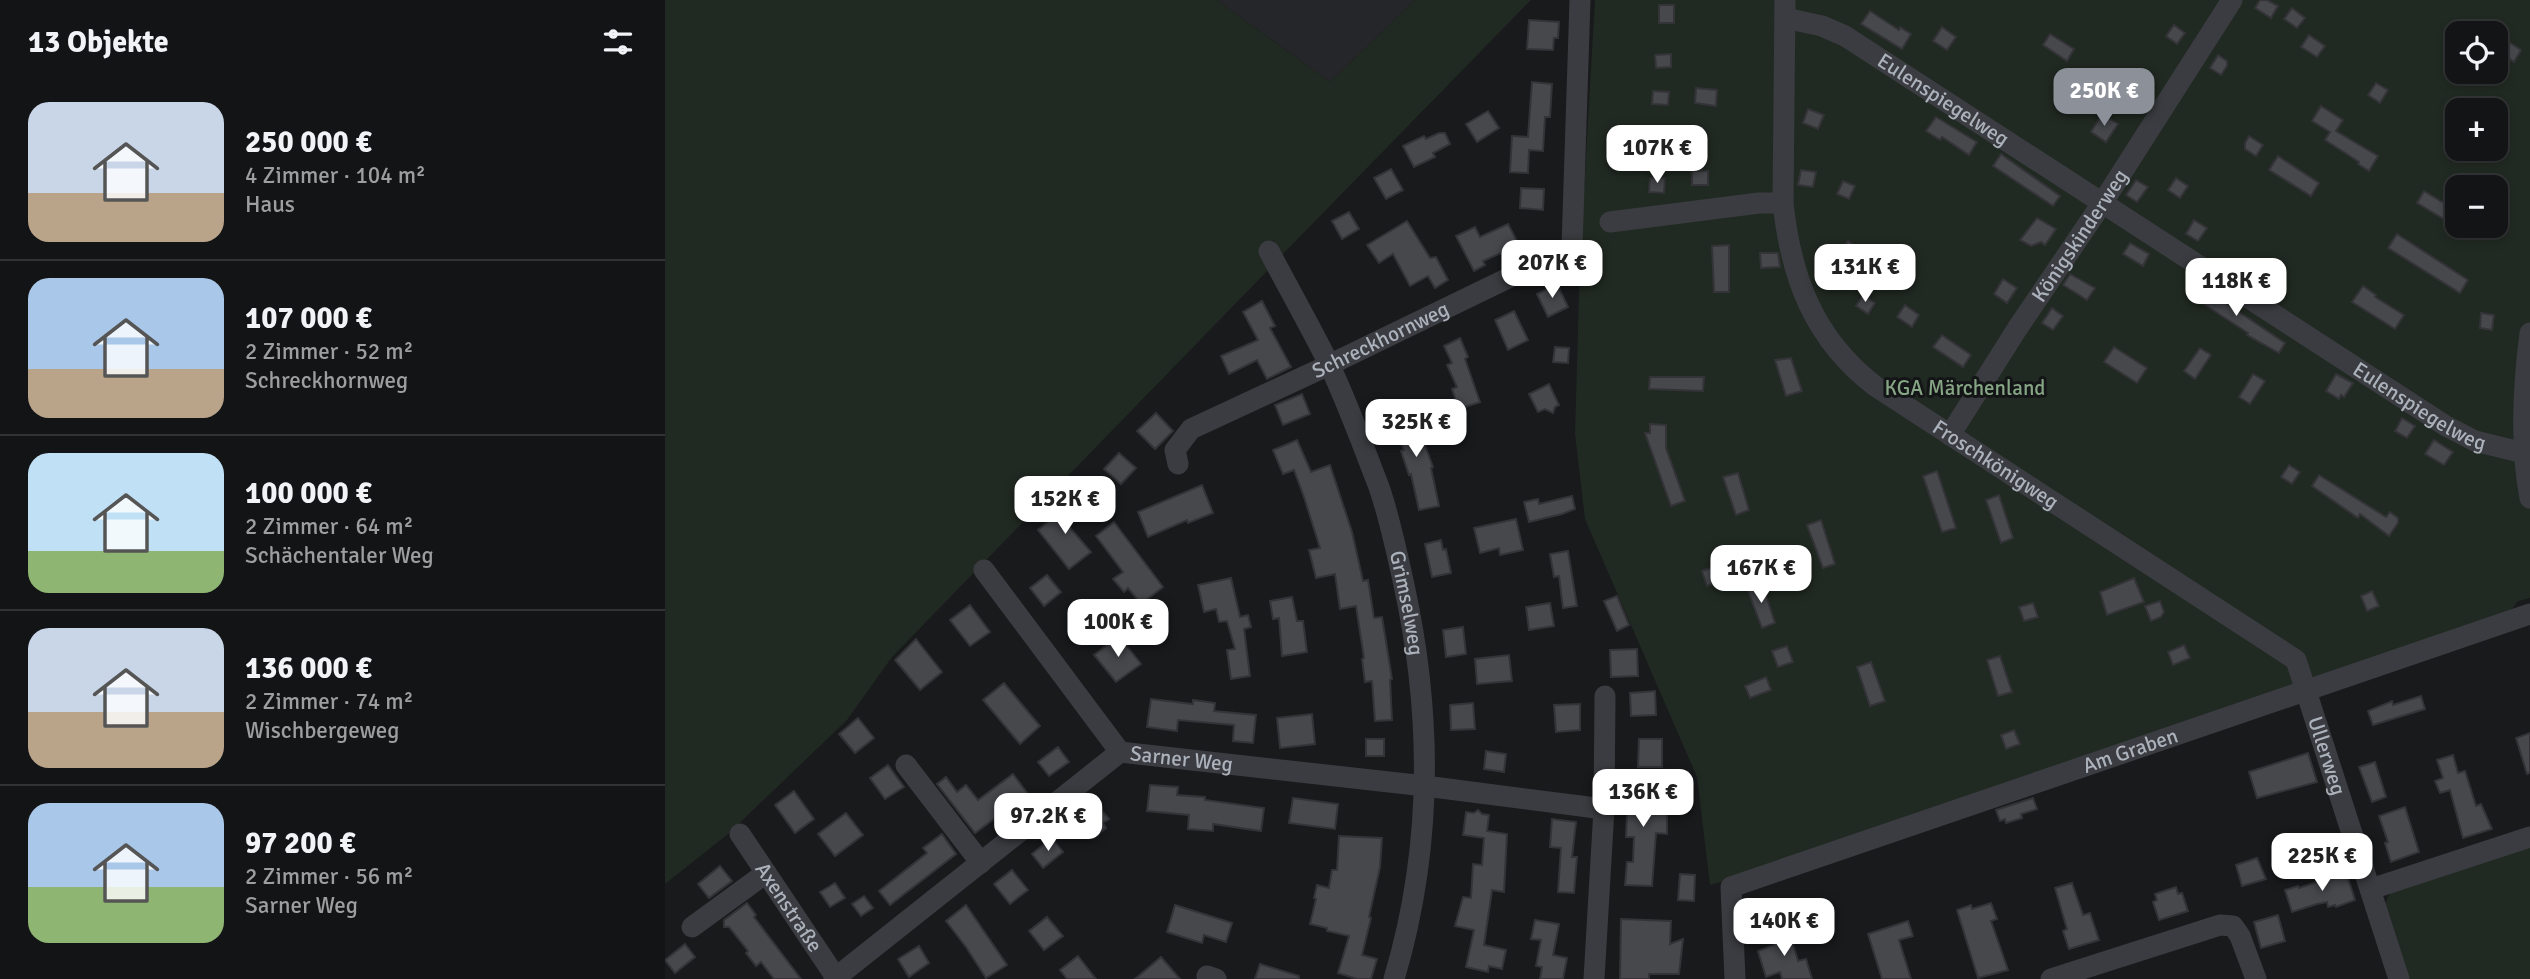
<!DOCTYPE html>
<html lang="de">
<head>
<meta charset="utf-8">
<style>
  body { margin:0; font-family:Signika,sans-serif; background:#202122; color:#f1f3f6; height:100vh; display:flex; flex-direction:column; font-size:26px; white-space:nowrap }
  * { box-sizing:border-box; margin:0 }
  p { font-size:23px; color:#9d9ea0 }
  .icon { flex:none; width:38px; height:38px; fill:none; stroke:currentColor; stroke-width:2; stroke-linecap:round; stroke-linejoin:round }
  .map { position:relative; flex:1; overflow:hidden }
  .drawer { display:flex; flex-direction:column; background:#131415; width:665px }
  .drawer>* { flex:none }
  .controls { position:absolute; left:1780px; top:21px; display:grid; gap:14px }
  .controls a { display:grid; place-items:center; width:63px; height:63px; border-radius:14px; background:#131415; box-shadow:0 4px 10px #0003,0 0 0 2px #323334; font-size:35px }
  .price { position:absolute; translate:-50% -60px; padding:0 16px; border-radius:14px; background:#fff; color:#222; font-size:23px; line-height:46px; filter:drop-shadow(0 2px 4px #0008) }
  .price::after { content:''; position:absolute; left:50%; top:42px; width:21px; height:16px; margin-left:-10px; background:inherit; clip-path:polygon(0 0,100% 0,50% 100%) }
  .price.on { background:#8c9099; color:#fff }
  ul { padding:0; list-style:none }
  li { display:flex; align-items:center; gap:21px; height:175px; padding:0 28px }
  li+li { border-top:2px solid #323334 }
  li span { display:grid; place-items:center; flex:none; width:196px; height:140px; border-radius:21px; color:#555 }
  li>.icon { margin-inline-start:auto }
  span .icon { width:84px; height:84px; fill:#fffc; stroke-width:1 }
  li b { font-size:30px }
  h2 { display:flex; justify-content:space-between; align-items:center; height:84px; padding:0 28px; font-size:30px }
  main { display:flex; flex:1; min-height:0 }
  .map>svg:first-child { display:block }
  .built { fill:#252629 }
  .green { fill:#212a22; fill-rule:evenodd }
  .building { fill:#46484c; stroke:#343438; stroke-width:2 }
  .lines { fill:none; stroke-linecap:round; stroke-linejoin:round }
  .minor { stroke:#3b3c41; stroke-width:21 }
  .labels { text-anchor:middle; stroke-width:6; stroke-linejoin:round; paint-order:stroke }
  .street-label { font-size:21px; fill:#acb2bb; stroke:#141517 }
  .park-label { font-size:21px; fill:#86a584; stroke:#141517 }
</style>
</head>
<body>
<main>
<section class="drawer">
<h2>13 Objekte<svg class="icon" aria-label="filters" viewBox="0 0 24 24"><path d="M4 7h16M4 17h16"/><circle cx="9" cy="7" r="2"/><circle cx="15" cy="17" r="2"/></svg></h2>
<ul>
<li><span style="background:linear-gradient(#c9d6e8 65%,#b9a48a 0)"><svg class="icon" aria-label="home" viewBox="0 0 24 24"><path d="M3 11l9-7 9 7M6 9v11h12V9"/></svg></span><div><b>250 000 €</b><p>4 Zimmer · 104 m²</p><p>Haus</p></div></li>
<li><span style="background:linear-gradient(#a9c7e8 65%,#b9a48a 0)"><svg class="icon" aria-label="home" viewBox="0 0 24 24"><path d="M3 11l9-7 9 7M6 9v11h12V9"/></svg></span><div><b>107 000 €</b><p>2 Zimmer · 52 m²</p><p>Schreckhornweg</p></div></li>
<li><span style="background:linear-gradient(#bfe0f5 70%,#8fb573 0)"><svg class="icon" aria-label="home" viewBox="0 0 24 24"><path d="M3 11l9-7 9 7M6 9v11h12V9"/></svg></span><div><b>100 000 €</b><p>2 Zimmer · 64 m²</p><p>Schächentaler Weg</p></div></li>
<li><span style="background:linear-gradient(#c9d6e8 60%,#b9a48a 0)"><svg class="icon" aria-label="home" viewBox="0 0 24 24"><path d="M3 11l9-7 9 7M6 9v11h12V9"/></svg></span><div><b>136 000 €</b><p>2 Zimmer · 74 m²</p><p>Wischbergeweg</p></div></li>
<li><span style="background:linear-gradient(#a9c7e8 60%,#8fb573 0)"><svg class="icon" aria-label="home" viewBox="0 0 24 24"><path d="M3 11l9-7 9 7M6 9v11h12V9"/></svg></span><div><b>97 200 €</b><p>2 Zimmer · 56 m²</p><p>Sarner Weg</p></div></li>
</ul>
</section>
<div class="map">
<svg width="1865" height="979" viewBox="0 0 1865 979">
  <rect width="100%" height="100%" fill="#191a1c"/>
  <path class="built" d="M552 0H750L665 82Z"/>
  <g class="green">
    <path d="M0 0H552L665 82 750 0H866L617 255 608 240 596 249 607 266 227 657 182 720 63 834 0 884Z"/>
    <path d="M930 0H1865V598L1853 601 1844 613 1078 876 1045 885 1032 777 920 519 910 434 915 260ZM1792 33H1830V72H1792ZM1792 110H1830V149H1792ZM1792 187H1830V226H1792Z"/>
    <path d="M1865 841V979H1741L1718 908 1725 893Z"/>
  </g>
  <g class="building">
    <path d="M1595 0H1602L1613 6 1606 18 1590 8Z"/>
    <rect x="994" y="5" width="15" height="18"/>
    <path d="M1627 8 1640 18 1632 28 1619 19Z"/>
    <path d="M1205 11 1234 30 1235 27 1246 34 1237 49 1196 24Z"/>
    <path d="M864 20 894 22 893 38H889L888 50 862 49Z"/>
    <path d="M1509 25 1520 33 1512 44 1501 36Z"/>
    <path d="M1277 27 1291 37 1282 50 1268 41Z"/>
    <path d="M1385 34 1409 49 1402 61 1378 45Z"/>
    <path d="M1644 35 1660 46 1652 57 1636 47Z"/>
    <path d="M1844 42 1856 50 1849 62 1836 53Z"/>
    <path d="M1006 54V67L991 68 990 55Z"/>
    <path d="M1553 55 1562 61V66L1556 75 1545 68Z"/>
    <path d="M867 82 887 84 885 117H880L878 151 864 150 863 173 845 172 847 136 863 137Z"/>
    <path d="M1711 83 1723 90 1715 103 1703 95Z"/>
    <path d="M1031 88 1052 90 1051 106 1030 103Z"/>
    <path d="M988 91 1004 92 1003 105 987 104Z"/>
    <path d="M1462 92 1477 102 1470 113 1454 103Z"/>
    <path d="M1656 106 1678 120 1671 131 1713 156 1704 171 1693 164 1694 162 1660 140 1665 132 1647 121Z"/>
    <path d="M1143 109 1159 115 1153 129 1138 123Z"/>
    <path d="M823 111 834 128 812 142 801 124Z"/>
    <path d="M1437 114 1453 124 1441 142 1426 132Z"/>
    <path d="M1271 117 1312 142 1304 155 1277 137 1275 140 1261 131Z"/>
    <path d="M774 133H780L785 144 768 153 770 157 749 167 738 146 759 136 761 139Z"/>
    <path d="M1584 136 1598 145 1591 156 1580 149V143Z"/>
    <path d="M1336 154 1395 196 1388 206 1328 166Z"/>
    <path d="M1613 156 1654 183 1646 196 1604 170Z"/>
    <path d="M726 169 738 190 721 199 709 178Z"/>
    <path d="M1136 170 1151 172 1148 187 1133 185Z"/>
    <rect x="1027" y="171" width="16" height="14"/>
    <path d="M985 178H1000L999 193 984 192Z"/>
    <path d="M1511 178 1523 186 1515 198 1503 190Z"/>
    <path d="M1471 180 1483 187 1472 202 1461 195Z"/>
    <path d="M1178 181 1190 186 1184 199 1172 194Z"/>
    <path d="M856 188 879 189 878 210 855 208Z"/>
    <path d="M1759 191 1792 211V227L1752 203Z"/>
    <path d="M684 212 694 229 677 239 667 221Z"/>
    <path d="M1372 218 1391 229 1380 245 1376 242 1366 246 1355 240Z"/>
    <path d="M1529 220 1542 228 1533 241 1521 234Z"/>
    <path d="M742 221 765 258 771 257 783 280 770 288 763 276 745 286 728 254 714 263 702 245Z"/>
    <path d="M843 224 854 245 818 261 820 265 809 271 791 236 810 227 815 237Z"/>
    <path d="M1732 234 1803 280 1795 293 1723 248Z"/>
    <path d="M1183 241 1199 252 1190 265 1174 254Z"/>
    <path d="M1465 243 1484 254 1478 266 1458 254Z"/>
    <path d="M1064 245V292H1049L1047 246Z"/>
    <path d="M1095 253H1113L1115 267 1096 268Z"/>
    <path d="M1405 274 1430 288 1422 300 1398 285Z"/>
    <path d="M1338 279 1352 288 1342 303 1329 294Z"/>
    <path d="M1531 283 1620 343 1614 353 1582 335 1583 333 1523 294Z"/>
    <path d="M892 284 903 307 883 317 872 294Z"/>
    <path d="M1698 286 1711 295 1710 297 1739 315 1730 329 1687 302Z"/>
    <path d="M1198 295 1210 303 1203 314 1191 306Z"/>
    <path d="M597 301 610 326 605 328 626 367 602 379 592 360 564 374 556 356 593 340 578 312Z"/>
    <path d="M1240 305 1254 315 1247 327 1232 317Z"/>
    <path d="M1387 308 1398 316 1388 330 1377 323Z"/>
    <path d="M849 311 863 340 843 350 830 320Z"/>
    <path d="M1816 313 1829 315 1827 330 1815 328Z"/>
    <path d="M1277 335 1306 355 1298 367 1268 347Z"/>
    <path d="M795 338 803 357 800 359 815 402 794 409 787 389 792 387 782 365 787 363 779 346Z"/>
    <path d="M890 347 904 348 903 363 888 362Z"/>
    <path d="M1449 347 1482 368 1472 383 1439 362Z"/>
    <path d="M1535 348 1546 355 1530 379 1519 371Z"/>
    <path d="M1126 358 1137 391 1121 396 1110 360Z"/>
    <path d="M1588 374 1600 381 1585 404 1574 397Z"/>
    <path d="M1671 374 1688 383 1679 397 1676 395 1674 399 1661 391Z"/>
    <path d="M985 377H1039L1038 391 984 389Z"/>
    <path d="M884 384 894 405 890 407 888 413 880 409 873 412 864 394Z"/>
    <path d="M637 394 645 414 618 425 610 405Z"/>
    <path d="M746 408 768 467 766 468 774 506 754 510 746 474 744 475 736 451 739 450 725 417Z"/>
    <path d="M491 413 508 431 490 449 472 431Z"/>
    <path d="M1737 418 1750 426 1742 438 1730 431Z"/>
    <path d="M985 424 1001 425V448L1020 501 1006 506 980 433H985Z"/>
    <path d="M632 440 646 472 665 465 687 532 698 581 703 580 709 618 717 617 727 679 725 680 727 720 710 721 707 681 700 682 697 659 699 658 691 606 675 609 670 574 651 578 644 550 655 548 639 497 629 470 618 474 608 450Z"/>
    <path d="M1769 440 1788 452 1779 465 1760 454Z"/>
    <path d="M454 453 471 468 456 484 439 469Z"/>
    <path d="M1624 465 1635 472 1627 484 1616 477Z"/>
    <path d="M1272 471 1291 528 1277 532 1258 476Z"/>
    <path d="M1073 473 1084 510 1071 515 1058 477Z"/>
    <path d="M1654 475 1721 517 1725 512 1733 518V523L1724 536 1695 514 1693 518 1647 486Z"/>
    <path d="M537 485 548 513 523 523 522 520 483 537 473 512Z"/>
    <path d="M1334 495 1348 538 1336 543 1321 500Z"/>
    <path d="M907 496 910 509 897 514 864 522 859 502 873 499 874 504Z"/>
    <path d="M411 498 419 508 401 523 426 552 404 569 373 530Z"/>
    <path d="M851 519 858 550 835 555 834 548 815 553 809 528Z"/>
    <path d="M1156 520 1170 564 1158 568 1142 525Z"/>
    <path d="M449 522 498 587 476 604 463 588 459 592 448 579 458 572 431 536Z"/>
    <path d="M776 540 778 550 781 549 786 573 767 577 760 544Z"/>
    <path d="M903 551 912 606 898 608 894 576 889 577 885 554Z"/>
    <path d="M1049 567 1054 582 1042 586 1037 571Z"/>
    <path d="M382 575 396 592 379 606 365 588Z"/>
    <path d="M566 578 575 617 583 615 586 627 579 629 585 676 566 679 562 650 570 649 562 621 554 622 551 609 539 612 533 585Z"/>
    <path d="M1469 578 1479 602 1442 615 1435 592Z"/>
    <path d="M1097 583 1110 623 1097 628 1082 588Z"/>
    <path d="M1707 591 1714 606 1702 611 1696 596Z"/>
    <path d="M952 596 964 625 952 631 939 601Z"/>
    <path d="M627 597 632 621H638L642 652 617 656 614 618 608 619 605 601Z"/>
    <path d="M1495 601 1499 612 1496 617 1486 621 1480 606Z"/>
    <path d="M885 603 889 626 864 630 861 607Z"/>
    <path d="M1368 603 1373 617 1359 621 1354 607Z"/>
    <path d="M305 605 325 632 305 646 285 620Z"/>
    <path d="M798 627 801 654 781 657 778 630Z"/>
    <path d="M454 636 476 664 451 682 429 655Z"/>
    <path d="M251 639 277 672 255 690 230 660Z"/>
    <path d="M1519 645 1525 658 1508 665 1503 652Z"/>
    <path d="M1122 646 1128 662 1113 667 1107 651Z"/>
    <path d="M972 649 973 676 946 677 945 650Z"/>
    <path d="M844 655 847 681 812 684 810 659Z"/>
    <path d="M1335 656 1347 692 1333 696 1322 660Z"/>
    <path d="M1206 662 1220 701 1205 706 1192 667Z"/>
    <path d="M1101 677 1106 690 1085 698 1080 686Z"/>
    <path d="M339 683 375 726 355 744 318 700Z"/>
    <path d="M990 691 991 715 966 716 965 693Z"/>
    <path d="M1756 696 1760 709 1708 725 1703 711 1727 701 1728 705Z"/>
    <path d="M486 699 528 704V700L550 703 549 711 591 715 588 743 568 741 569 725 513 720 512 731 482 727Z"/>
    <path d="M808 703 810 729 786 730 785 705Z"/>
    <path d="M915 704V730L891 732 889 705Z"/>
    <path d="M647 714 650 744 615 748 612 718Z"/>
    <path d="M193 718 209 738 190 753 174 734Z"/>
    <path d="M1349 730 1355 744 1341 749 1336 735Z"/>
    <path d="M1865 733V773L1862 774 1851 738Z"/>
    <rect x="701" y="739" width="18" height="17"/>
    <path d="M974 739H997V767H973Z"/>
    <path d="M393 747 404 762 384 776 373 762Z"/>
    <path d="M821 751 841 754 839 772 819 769Z"/>
    <path d="M1643 753 1652 782 1592 798 1584 772Z"/>
    <path d="M1788 755 1793 773 1800 771 1811 806 1816 804 1827 829 1798 838 1785 790 1775 793 1770 781 1778 778 1772 760Z"/>
    <path d="M1710 762 1721 797 1707 802 1694 767Z"/>
    <path d="M223 765 239 787 220 799 205 778Z"/>
    <path d="M964 771 984 772 983 794 993 795 992 809 1002 810V834L991 833 987 886 960 885 962 862H968L969 837H961Z"/>
    <path d="M348 774 363 794 310 833 272 784 281 777 292 792 301 785 313 800Z"/>
    <path d="M485 785 513 787 512 795 540 797V800L599 808 596 831 548 824V831L523 829 524 815 482 811Z"/>
    <path d="M129 791 149 819 130 833 110 805Z"/>
    <path d="M628 798 673 804 670 829 624 823Z"/>
    <path d="M1368 798 1372 809 1356 814 1357 818 1341 823 1340 819 1335 821 1331 810Z"/>
    <path d="M434 807 444 819 438 823 441 828 429 838 426 835 422 838 412 825Z"/>
    <path d="M1740 807 1754 852 1726 862 1720 843 1723 842 1714 816Z"/>
    <path d="M813 810 817 814 824 815 822 831 842 834 839 892 827 890 819 945 841 950 837 969 824 966 823 972 801 967 809 930 790 926 798 897 806 898 808 864 817 865 819 838 798 835 801 812 809 813Z"/>
    <path d="M181 813 198 835 170 856 153 834Z"/>
    <path d="M887 819 911 822 907 857H912L909 893 893 892 896 848 885 847Z"/>
    <path d="M277 834 291 854 225 905 214 891 262 853 258 848Z"/>
    <path d="M674 836 717 838 715 867 704 917 706 918 697 955 712 959 706 979H692L673 973 684 936 662 931V928L645 924 651 899 649 898 652 885 664 888 667 870H672Z"/>
    <path d="M387 838 398 852 378 868 367 854Z"/>
    <path d="M1592 858 1601 879 1577 886 1571 865Z"/>
    <path d="M55 866 67 881 44 898 33 884Z"/>
    <path d="M347 870 363 890 345 904 329 884Z"/>
    <path d="M1681 872 1690 900 1671 907 1670 905 1663 907 1662 902 1652 904 1627 912 1620 890 1633 886 1634 888Z"/>
    <path d="M1015 874 1030 875 1029 901 1013 900Z"/>
    <path d="M170 883 180 898 165 907 155 892Z"/>
    <path d="M1407 883 1418 915 1425 913 1434 940 1404 949 1398 931 1402 929 1390 888Z"/>
    <path d="M1511 887 1513 894 1517 893 1523 911 1494 920 1488 902 1492 900 1490 894Z"/>
    <path d="M199 896 208 908 196 916 187 904Z"/>
    <path d="M82 903 91 915 89 917 136 979H109L96 962 91 966 81 953 83 951 64 927H59V920Z"/>
    <path d="M1326 903 1332 919 1326 921 1343 970 1313 978 1292 910 1306 905 1307 909Z"/>
    <path d="M301 905 342 965 321 978 301 947 281 921Z"/>
    <path d="M510 905 567 923 561 942 539 935 537 943 502 932Z"/>
    <path d="M1613 915 1620 941 1596 948 1589 922Z"/>
    <path d="M382 917 398 936 379 950 364 931Z"/>
    <path d="M956 919 1006 921 1005 944 1018 939 1014 974H984V979H955Z"/>
    <path d="M870 920 894 924 888 955 902 958 898 979H875L877 967 871 966 876 940 866 939Z"/>
    <path d="M1243 921 1248 936 1234 940 1246 979H1217L1203 934Z"/>
    <path d="M1123 928 1133 961 1141 959 1147 979H1117L1115 972 1101 977 1093 951 1109 945 1105 934Z"/>
    <path d="M20 944 30 957 10 973 0 960Z"/>
    <path d="M254 946 264 963 244 977 233 959Z"/>
    <path d="M413 956 431 979H402L395 970Z"/>
    <path d="M496 957 515 979H470Z"/>
    <path d="M595 964 634 976V979H590Z"/>
  </g>
  <g class="lines">
    <g class="minor">
      <path id="s1" d="M1120 0 1118 203C1126 278 1149 339 1210 386L1631 660 1734 979"/>
      <path id="s2" d="M1120 18 1157 26 1180 36 1781 426 1810 441 1859 453"/>
      <path d="M945 222 1094 203H1118"/>
      <path id="s3" d="M604 251C624 289 645 326 664 364 683 404 698 446 714 487 725 519 732 553 739 585 768 718 768 848 729 979"/>
      <path d="M1865 333C1858 387 1855 445 1865 498"/>
      <path id="s4" d="M1285 435 1352 329 1438 202 1567 0"/>
      <path id="s5" d="M513 464 510 450 526 429 664 365 907 247 915 0"/>
      <path d="M319 570 455 752"/>
      <path d="M241 765 316 863"/>
      <path id="s6" d="M75 834 172 979"/>
      <path d="M1706 889 1865 837"/>
      <path d="M27 927 101 873"/>
      <path d="M542 976 551 979"/>
      <path id="s7" d="M169 979 455 752 760 786 939 809"/>
      <path d="M929 979 939 809 940 696"/>
      <path id="s8" d="M1070 979 1066 887 1865 614"/>
      <path d="M1386 979 1555 925 1568 926 1575 936 1591 979"/>
    </g>
  </g>
  <g class="labels">
    <g class="street-label">
      <text dy="7" stroke="none"><textPath href="#s2" startOffset="180">Eulenspiegelweg</textPath></text>
      <text dy="7" stroke="none"><textPath href="#s4" startOffset="238">Königskinderweg</textPath></text>
      <text dy="7" stroke="none"><textPath href="#s5" startOffset="250">Schreckhornweg</textPath></text>
      <text dy="7" stroke="none"><textPath href="#s2" startOffset="747">Eulenspiegelweg</textPath></text>
      <text dy="7" stroke="none"><textPath href="#s1" startOffset="558">Froschkönigweg</textPath></text>
      <text dy="7" stroke="none"><textPath href="#s3" startOffset="380">Grimselweg</textPath></text>
      <text dy="7" stroke="none"><textPath href="#s8" startOffset="514">Am Graben</textPath></text>
      <text dy="7" stroke="none"><textPath href="#s1" startOffset="1017">Ullerweg</textPath></text>
      <text dy="7" stroke="none"><textPath href="#s7" startOffset="427">Sarner Weg</textPath></text>
      <text dy="7" stroke="none"><textPath href="#s6" startOffset="88">Axenstraße</textPath></text>
    </g>
    <g class="park-label">
      <text x="1300" y="395">KGA Märchenland</text>
    </g>
  </g>
</svg>
<div class="controls">
<a><svg class="icon" aria-label="locate" viewBox="0 0 24 24"><circle cx="12" cy="12" r="6"/><path d="M12 2v4M12 18v4M2 12h4M18 12h4"/></svg></a>
<a>+</a>
<a>−</a>
</div>
<b class="price on" style="left:1439px;top:128px">250K €</b>
<b class="price" style="left:992px;top:185px">107K €</b>
<b class="price" style="left:887px;top:300px">207K €</b>
<b class="price" style="left:1200px;top:304px">131K €</b>
<b class="price" style="left:1571px;top:318px">118K €</b>
<b class="price" style="left:751px;top:459px">325K €</b>
<b class="price" style="left:400px;top:536px">152K €</b>
<b class="price" style="left:1096px;top:605px">167K €</b>
<b class="price" style="left:453px;top:659px">100K €</b>
<b class="price" style="left:978px;top:829px">136K €</b>
<b class="price" style="left:383px;top:853px">97.2K €</b>
<b class="price" style="left:1657px;top:893px">225K €</b>
<b class="price" style="left:1119px;top:958px">140K €</b>
</div>
</main>
</body>
</html>
